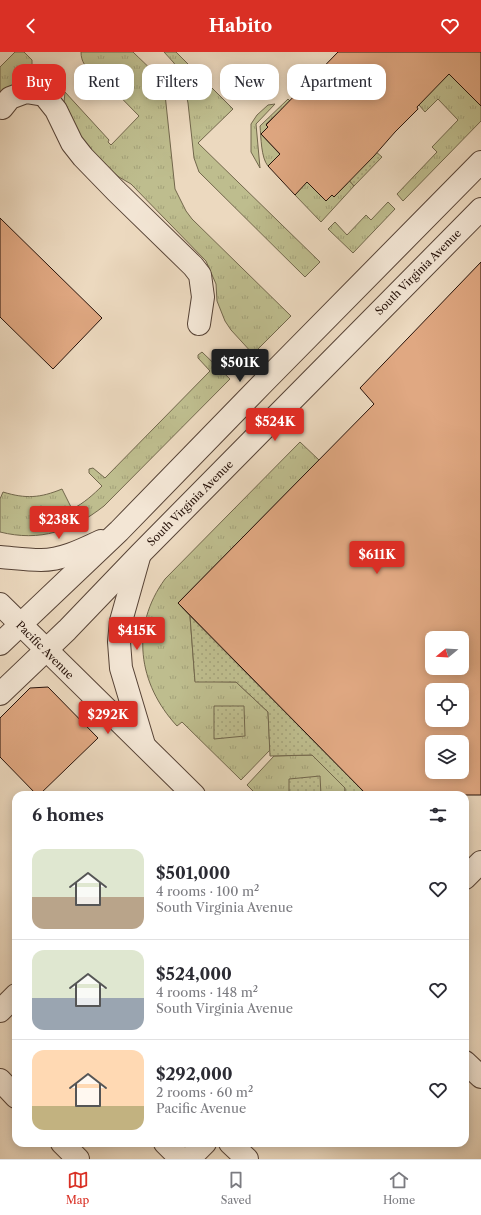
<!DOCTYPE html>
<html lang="en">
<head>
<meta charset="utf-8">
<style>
  body { margin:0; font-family:"Libre Caslon Text",serif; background:#f7f7f7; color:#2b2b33; height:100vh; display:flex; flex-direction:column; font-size:15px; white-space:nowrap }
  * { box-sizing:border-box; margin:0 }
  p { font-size:13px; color:#7c7c81 }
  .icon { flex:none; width:22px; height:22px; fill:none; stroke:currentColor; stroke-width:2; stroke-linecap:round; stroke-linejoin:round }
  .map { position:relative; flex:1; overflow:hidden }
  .panel { position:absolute; left:12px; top:739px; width:457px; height:356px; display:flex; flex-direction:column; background:#fff; border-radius:12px; box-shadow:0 2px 10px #0003 }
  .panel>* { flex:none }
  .guide { position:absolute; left:12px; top:12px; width:457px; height:36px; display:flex; gap:8px }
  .needle { width:26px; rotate:252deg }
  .fabs { position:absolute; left:425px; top:579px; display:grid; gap:8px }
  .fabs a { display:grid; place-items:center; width:44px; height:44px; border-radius:8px; background:#fff; box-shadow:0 2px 10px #0003; font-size:20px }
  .price { position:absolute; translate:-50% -34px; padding:0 9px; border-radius:4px; background:#d93025; color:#fff; font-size:13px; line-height:26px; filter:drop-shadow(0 1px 2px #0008) }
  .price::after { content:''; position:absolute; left:50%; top:24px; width:12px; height:9px; margin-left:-6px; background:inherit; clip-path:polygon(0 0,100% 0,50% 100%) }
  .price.on { background:#222; color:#fff }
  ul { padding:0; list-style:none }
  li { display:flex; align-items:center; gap:12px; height:100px; padding:0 20px }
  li+li { border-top:1px solid #e1e1e2 }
  li span { display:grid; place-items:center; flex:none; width:112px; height:80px; border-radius:12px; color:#555 }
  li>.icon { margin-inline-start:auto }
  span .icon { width:48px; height:48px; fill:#fffc; stroke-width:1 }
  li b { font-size:17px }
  h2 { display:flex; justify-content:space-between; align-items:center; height:48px; padding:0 20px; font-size:17px }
  .chip { padding:0 14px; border-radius:12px; background:#fff; box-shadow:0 2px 10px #0003; font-size:14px; line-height:36px }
  .chip.on { background:#d93025; color:#fff }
  header { display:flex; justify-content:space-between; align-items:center; height:52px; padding:0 20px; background:#d93025; color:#fff; font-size:18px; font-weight:700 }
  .tab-bar { display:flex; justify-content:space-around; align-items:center; height:56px; border-top:1px solid #e1e1e2; background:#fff; font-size:11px; color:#7c7c81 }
  .tab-bar a { display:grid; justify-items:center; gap:2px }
  .tab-bar .on { color:#d93025 }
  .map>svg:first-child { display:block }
  .grass { fill:url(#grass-tufts); stroke:#72674c }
  .park { fill:url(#park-dots); stroke:#72674c }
  .building { fill:#e0a882; stroke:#251109; fill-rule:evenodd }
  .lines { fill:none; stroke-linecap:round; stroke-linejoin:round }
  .minor-casing { stroke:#574336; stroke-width:24 }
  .minor { stroke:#f3e6d5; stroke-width:22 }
  .labels { text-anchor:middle; stroke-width:3.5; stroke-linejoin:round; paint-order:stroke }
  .street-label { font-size:11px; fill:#251109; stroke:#f3e6d5 }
</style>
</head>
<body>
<header><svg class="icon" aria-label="back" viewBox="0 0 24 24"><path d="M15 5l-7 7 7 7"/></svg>Habito<svg class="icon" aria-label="heart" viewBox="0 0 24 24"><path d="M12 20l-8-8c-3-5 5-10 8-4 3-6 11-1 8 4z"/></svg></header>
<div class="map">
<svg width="481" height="1107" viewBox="0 0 481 1107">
  <defs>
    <pattern id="grass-tufts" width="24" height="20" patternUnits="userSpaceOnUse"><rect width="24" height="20" fill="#bebd8e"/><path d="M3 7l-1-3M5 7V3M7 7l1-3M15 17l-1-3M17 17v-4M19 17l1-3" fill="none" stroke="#a3a179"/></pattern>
    <pattern id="park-dots" width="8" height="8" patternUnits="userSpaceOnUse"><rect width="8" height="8" fill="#bebd8e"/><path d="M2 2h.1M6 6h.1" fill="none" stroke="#a3a179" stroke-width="1.8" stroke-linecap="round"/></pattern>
  </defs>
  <rect width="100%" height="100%" fill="#ecd9bf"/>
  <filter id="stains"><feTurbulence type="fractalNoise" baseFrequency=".005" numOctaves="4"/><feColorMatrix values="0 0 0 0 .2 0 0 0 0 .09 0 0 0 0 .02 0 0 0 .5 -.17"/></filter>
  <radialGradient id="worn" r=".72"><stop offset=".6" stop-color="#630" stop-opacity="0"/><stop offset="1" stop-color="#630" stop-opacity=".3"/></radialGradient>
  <g class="grass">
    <path d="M15 0H24L32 8V13L0 47V15Z"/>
    <path d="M81 0H133C147 14 159 22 165 42L175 137 186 159 192 167 291 264 253 302 231 278 225 269 217 249 216 232 206 209 131 132 119 125 101 111 83 91 64 51 65 40 109 88 108 90 111 93 139 64 95 19 92 22C86 15 81 10 81 0Z"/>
    <path d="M164 0H176L233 57 198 91 320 210 305 225 199 120 194 106 188 51 183 29 174 11Z"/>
    <path d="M427 0 481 54V69L403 149 397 142 437 100 432 95 458 68 438 47 425 60 419 53Z"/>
    <path d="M288 47 292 51 280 59 266 72 268 75 261 82 287 110 276 107 268 114C261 106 261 85 260 74Z"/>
    <path d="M275 52 256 72 260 116 251 100V72L257 63 268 53Z"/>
    <path d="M302 125 326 149 332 143 334 145 347 132 348 127 354 134 321 170 295 143Z"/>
    <path d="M388 150 395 157 353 201 328 177 335 170 347 183 366 163 371 168Z"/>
    <path d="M202 300 230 327 104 454C72 479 40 490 0 480V447L3 440C26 447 40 446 62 437L72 457C83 452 94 442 102 434L89 421V417L93 416 105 426 210 319 198 306V303Z"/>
    <path d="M300 390 319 408 178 551 190 564 195 629 236 630 268 660 270 698 241 728 182 670 177 674C138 632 130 575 165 527Z"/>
    <path d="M312 703 345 736V743H257L247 733 274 704Z"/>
  </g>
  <g class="park">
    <path d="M375 99 382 105 354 134 348 127C359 120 368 111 375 99Z"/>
    <path d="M190 564 367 743H345V736L312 703 270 704 268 660 236 630H195Z"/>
    <path d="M214 654H244L245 684 214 687Z"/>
    <path d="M320 724 321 743H289V727Z"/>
  </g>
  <g class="building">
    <path d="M338 0H481V54L449 22 417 55 418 57 395 80 374 104 334 145 332 143 326 149 307 130 295 143 268 114 280 102 261 82 268 75 266 73 304 34V35Z"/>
    <path d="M0 166 102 266 53 317 0 265Z"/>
    <path d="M481 210V743H367L178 551 374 352 360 336ZM432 586H462V616H432ZM432 638H462V668H432ZM432 690H462V720H432Z"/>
    <path d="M48 635 98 686 39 743H37L0 705V666L30 636Z"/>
  </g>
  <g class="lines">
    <defs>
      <g id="minor">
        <path d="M2 56 10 46 26 40 44 43 56 58 72 91 83 105 116 139 193 214 200 223 203 245 199 272"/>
        <path d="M0 505C13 506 27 508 41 508 62 508 82 498 101 489"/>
        <path d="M139 505 121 569 119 590 121 616 144 693"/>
        <path d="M0 552 194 743"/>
        <path d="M0 592 119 479 265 329 481 110"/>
        <path d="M0 642 67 578 140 502 481 157"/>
        <path d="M465 826 481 810"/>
        <path d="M0 959 16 943"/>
        <path d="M465 1010 481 1025"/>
        <path d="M0 1028 16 1045"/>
        <path d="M62 1091 78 1107"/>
        <path d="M165 1091 181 1107"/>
        <path d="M230 1091 247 1107"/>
        <path d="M189 1107 205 1091"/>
      </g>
    </defs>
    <use href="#minor" class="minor-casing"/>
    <use href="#minor" class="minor"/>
  </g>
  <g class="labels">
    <g class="street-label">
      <text transform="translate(418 220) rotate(-45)" y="4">South Virginia Avenue</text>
      <text transform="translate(190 451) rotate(-45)" y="4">South Virginia Avenue</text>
      <text transform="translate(45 598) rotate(45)" y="4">Pacific Avenue</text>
    </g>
  </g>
  <rect width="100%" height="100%" filter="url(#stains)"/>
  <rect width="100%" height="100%" fill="url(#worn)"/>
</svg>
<div class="fabs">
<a><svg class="needle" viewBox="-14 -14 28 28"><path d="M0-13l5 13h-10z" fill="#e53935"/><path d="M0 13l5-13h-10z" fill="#7c7c81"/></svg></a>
<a><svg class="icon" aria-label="locate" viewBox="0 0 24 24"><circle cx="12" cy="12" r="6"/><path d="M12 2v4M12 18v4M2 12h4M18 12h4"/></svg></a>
<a><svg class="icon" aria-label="layers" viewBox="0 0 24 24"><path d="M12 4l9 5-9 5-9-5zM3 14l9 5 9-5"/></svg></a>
</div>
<b class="price on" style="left:240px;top:331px">$501K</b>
<b class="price" style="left:275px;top:390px">$524K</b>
<b class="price" style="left:59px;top:488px">$238K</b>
<b class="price" style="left:377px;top:523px">$611K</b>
<b class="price" style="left:137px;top:599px">$415K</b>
<b class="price" style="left:108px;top:683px">$292K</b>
<div class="guide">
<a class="chip on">Buy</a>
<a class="chip">Rent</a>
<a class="chip">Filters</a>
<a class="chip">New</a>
<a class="chip">Apartment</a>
</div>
<section class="panel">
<h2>6 homes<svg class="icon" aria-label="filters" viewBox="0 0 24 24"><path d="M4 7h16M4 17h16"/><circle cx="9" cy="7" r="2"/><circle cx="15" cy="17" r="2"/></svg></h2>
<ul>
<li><span style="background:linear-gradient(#dfe7d0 60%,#b9a48a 0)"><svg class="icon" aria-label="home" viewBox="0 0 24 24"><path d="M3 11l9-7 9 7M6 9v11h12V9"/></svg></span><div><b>$501,000</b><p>4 rooms · 100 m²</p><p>South Virginia Avenue</p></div><svg class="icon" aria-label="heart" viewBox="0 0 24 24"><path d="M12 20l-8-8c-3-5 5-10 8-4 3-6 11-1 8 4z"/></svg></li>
<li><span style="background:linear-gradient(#dfe7d0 60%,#9aa5b1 0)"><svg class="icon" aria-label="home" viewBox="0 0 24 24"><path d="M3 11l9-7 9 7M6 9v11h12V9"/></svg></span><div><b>$524,000</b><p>4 rooms · 148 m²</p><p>South Virginia Avenue</p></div><svg class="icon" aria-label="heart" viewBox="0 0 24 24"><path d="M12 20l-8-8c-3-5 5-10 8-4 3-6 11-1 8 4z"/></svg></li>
<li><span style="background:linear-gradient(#ffd9b3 70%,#c2b280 0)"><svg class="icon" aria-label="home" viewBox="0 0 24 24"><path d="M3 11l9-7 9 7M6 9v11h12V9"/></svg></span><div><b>$292,000</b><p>2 rooms · 60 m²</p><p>Pacific Avenue</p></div><svg class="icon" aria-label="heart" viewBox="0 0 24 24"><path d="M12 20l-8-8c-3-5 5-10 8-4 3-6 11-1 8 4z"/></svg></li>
</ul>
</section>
</div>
<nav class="tab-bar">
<a class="on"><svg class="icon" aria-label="map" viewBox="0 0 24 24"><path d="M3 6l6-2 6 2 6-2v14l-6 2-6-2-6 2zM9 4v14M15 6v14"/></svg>Map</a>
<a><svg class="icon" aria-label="saved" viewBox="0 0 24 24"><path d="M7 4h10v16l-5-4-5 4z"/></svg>Saved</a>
<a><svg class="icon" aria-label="home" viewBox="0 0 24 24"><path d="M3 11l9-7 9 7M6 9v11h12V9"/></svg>Home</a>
</nav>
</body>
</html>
